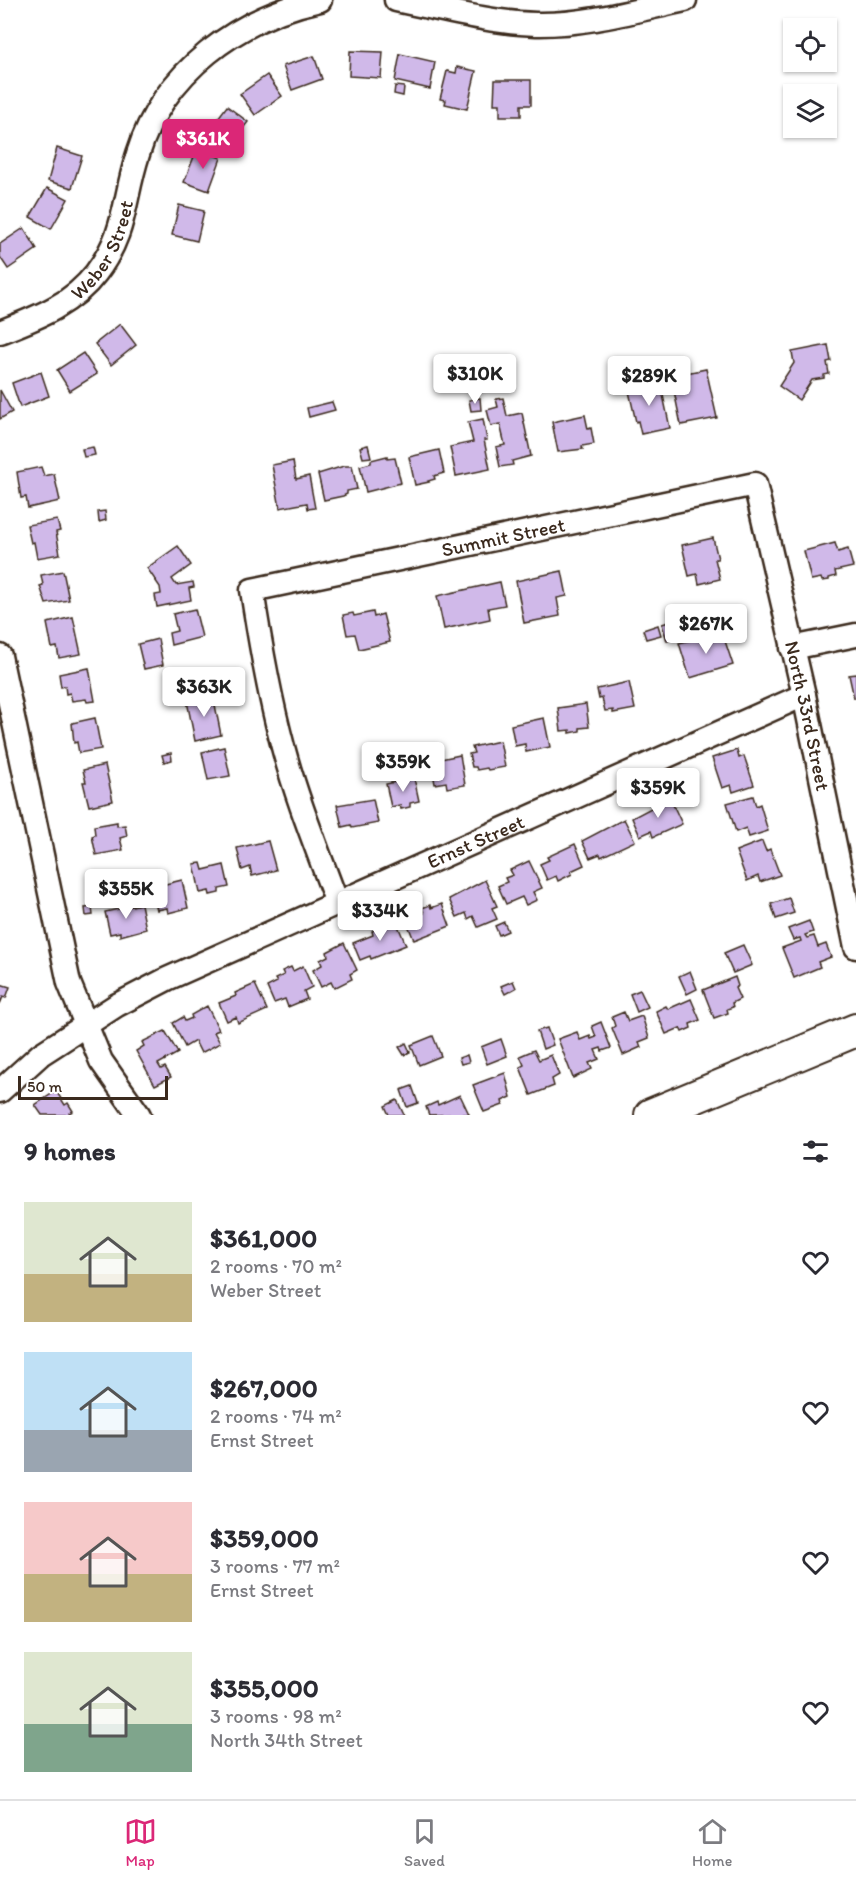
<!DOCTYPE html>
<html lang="en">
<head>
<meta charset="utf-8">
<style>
  body { margin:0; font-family:Itim,sans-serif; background:#f7f7f7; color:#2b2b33; height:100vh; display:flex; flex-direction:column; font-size:22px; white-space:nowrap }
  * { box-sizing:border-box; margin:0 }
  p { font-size:20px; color:#7c7c81 }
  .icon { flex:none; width:33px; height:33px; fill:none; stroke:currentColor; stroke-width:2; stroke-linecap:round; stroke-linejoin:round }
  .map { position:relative; height:1115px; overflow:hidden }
  .panel { display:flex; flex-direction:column; background:#fff; flex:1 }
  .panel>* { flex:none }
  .controls { position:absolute; left:783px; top:18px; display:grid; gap:12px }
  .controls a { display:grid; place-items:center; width:54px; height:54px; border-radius:0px; background:#fff; box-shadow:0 2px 4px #0004; font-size:30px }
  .scale { position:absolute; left:18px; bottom:15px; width:150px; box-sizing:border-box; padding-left:6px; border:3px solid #3b2a1e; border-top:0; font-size:16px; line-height:21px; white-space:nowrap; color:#3b2a1e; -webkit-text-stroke:4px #fff; paint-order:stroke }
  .price { position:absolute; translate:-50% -51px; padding:0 14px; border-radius:6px; background:#fff; color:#222; font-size:20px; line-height:39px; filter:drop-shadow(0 2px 3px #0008) }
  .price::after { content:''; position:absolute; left:50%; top:36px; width:18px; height:14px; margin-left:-9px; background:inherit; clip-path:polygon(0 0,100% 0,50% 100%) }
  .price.current { background:#db2777; color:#fff }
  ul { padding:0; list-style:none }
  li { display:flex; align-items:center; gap:18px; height:150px; padding:0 24px }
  li span { display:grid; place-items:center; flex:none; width:168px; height:120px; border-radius:0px; color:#555 }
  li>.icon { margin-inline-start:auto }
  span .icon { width:72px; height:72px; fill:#fffc; stroke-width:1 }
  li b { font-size:26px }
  h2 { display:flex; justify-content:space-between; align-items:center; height:72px; padding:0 24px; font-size:26px }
  .menu { display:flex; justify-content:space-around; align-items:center; height:84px; border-top:2px solid #e1e1e2; background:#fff; font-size:16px; color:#7c7c81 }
  .menu a { display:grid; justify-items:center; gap:3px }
  .menu .current { color:#db2777 }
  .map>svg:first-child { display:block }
  .building { fill:#d0b9e9; stroke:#3b2a1e; stroke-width:1.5 }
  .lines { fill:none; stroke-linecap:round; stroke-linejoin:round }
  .street-casing { stroke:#3b2a1e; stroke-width:27 }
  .secondary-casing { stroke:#3b2a1e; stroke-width:36 }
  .street { stroke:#fff; stroke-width:22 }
  .secondary { stroke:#fff; stroke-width:32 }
  .labels { text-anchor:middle; stroke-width:5; stroke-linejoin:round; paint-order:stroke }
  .street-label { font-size:20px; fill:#3b2a1e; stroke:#fff }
</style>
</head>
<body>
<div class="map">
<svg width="856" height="1115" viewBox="0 0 856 1115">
  <rect width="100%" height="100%" fill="#fff"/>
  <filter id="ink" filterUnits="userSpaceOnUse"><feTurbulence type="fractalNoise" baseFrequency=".0167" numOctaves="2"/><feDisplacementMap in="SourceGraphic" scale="12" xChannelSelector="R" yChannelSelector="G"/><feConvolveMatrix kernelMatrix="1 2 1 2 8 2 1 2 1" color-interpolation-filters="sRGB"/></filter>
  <g filter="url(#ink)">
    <g class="building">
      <path d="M350 51 383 52 381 78 349 76Z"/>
      <path d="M400 54 435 62 430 89 395 81Z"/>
      <path d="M314 56 322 79 292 90 283 66Z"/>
      <path d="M457 67 476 71 467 109 445 104 446 100 440 99 447 71 456 73Z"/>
      <path d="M267 75 282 96 255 115 240 94Z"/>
      <path d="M495 80H531V105H521V116H500V104H494Z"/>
      <path d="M395 86 404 87 403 96 394 94Z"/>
      <path d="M227 106 248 122 226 150 206 134Z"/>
      <path d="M57 148 82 156 72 188 48 181Z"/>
      <path d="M197 149 221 158 209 191 184 182Z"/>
      <path d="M47 188 68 199 51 229 30 217Z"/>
      <path d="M179 205 204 211 197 241 172 235Z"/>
      <path d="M24 228 37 249 8 269 0 257V244Z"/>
      <path d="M120 324 136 345 111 365 95 344Z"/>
      <path d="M828 345 831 361 827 362 829 374 824 375V378L812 380 799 400 779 386 794 363 792 352Z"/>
      <path d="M83 353 97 374 70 391 57 370Z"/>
      <path d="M706 369 717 418 681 425 671 376Z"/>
      <path d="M41 372 49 396 20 407 12 383Z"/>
      <path d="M660 381 670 428 641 434 638 421 636 422 628 387Z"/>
      <path d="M0 390 12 412 0 419Z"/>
      <path d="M480 398 481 410 471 411 469 400Z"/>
      <path d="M503 398 507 416 522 413 531 456 512 461 513 465 500 467 496 447 505 445 500 424 491 426 487 410 498 407 496 399Z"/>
      <path d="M332 402 335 410 309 417 307 408Z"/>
      <path d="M585 415 588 429 591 428 594 444 582 446 583 449 558 452 552 422Z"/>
      <path d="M483 419 487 440H484L490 469 456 476 450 447 473 442 468 422Z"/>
      <path d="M368 445 371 457 363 458 360 447Z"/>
      <path d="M93 447 95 455 84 457 82 449Z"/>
      <path d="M439 450 444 473 434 476 435 479 428 481 429 482 415 485 409 457Z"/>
      <path d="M387 456V459L395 458 401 483 366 492 360 466 371 463V460Z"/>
      <path d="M293 461 296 479 309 476 315 508 308 509 307 503 280 508 272 465Z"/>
      <path d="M344 466H352L357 489 347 491V494L343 496 324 500 318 474Z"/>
      <path d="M41 467 44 476 54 474 60 501 28 508 26 497 21 498 17 472Z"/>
      <path d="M105 511 106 520 99 522 98 512Z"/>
      <path d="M57 520 60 531 56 532 60 554 37 558 34 542 31 543 27 525Z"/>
      <path d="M713 538 718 559H715L720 579 699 584 697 574 689 576 682 545Z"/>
      <path d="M835 543 838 552 848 549 853 567 835 571 836 576 829 578V580L822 581 821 578 811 580 804 551Z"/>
      <path d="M178 546 191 565 172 579 176 585 193 582 194 587 189 588 191 600 157 607 155 595 161 594 160 587 147 568Z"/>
      <path d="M63 571 69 600 46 604 40 586 43 585 41 575Z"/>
      <path d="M562 571 567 596 557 598 560 616 524 623 516 581Z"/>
      <path d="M500 582 505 605 488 608 490 619 444 629 437 596Z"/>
      <path d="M195 609 202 637 171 645 169 633 177 631 173 614Z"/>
      <path d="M373 612 374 617 383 614 390 642 359 649 355 634 347 635 343 615 353 613 354 616Z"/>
      <path d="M73 617 81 654 59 658 57 647 52 648 47 623Z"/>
      <path d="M686 617 691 634 667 641 662 624Z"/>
      <path d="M658 625 661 635 646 639 643 630Z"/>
      <path d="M722 632 733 665 690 678 679 643Z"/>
      <path d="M158 639 163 665 144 669 138 644Z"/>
      <path d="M89 668 95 701 87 702 86 699 72 701 70 693 66 694 65 686 61 687 59 674Z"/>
      <path d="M856 674V698H854L849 675Z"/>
      <path d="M629 682 635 709 613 713V710L605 711 602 698 599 699 597 689Z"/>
      <path d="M213 695 221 735 195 741 187 701Z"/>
      <path d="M586 704 589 727 580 728V731L570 733V730L561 731 558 708Z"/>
      <path d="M95 718 101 749 79 753 77 742 74 743 72 723Z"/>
      <path d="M544 718 550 747 526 752 525 744 515 746 511 725Z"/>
      <path d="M500 741 505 767 488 770 487 768 477 770 476 767H472L469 754 474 753 472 747Z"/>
      <path d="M224 747 230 776 208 780 202 752Z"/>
      <path d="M737 750 739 758 744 756 754 785 733 792 731 785 722 788 712 758Z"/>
      <path d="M171 753 172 760 164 762 162 755Z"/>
      <path d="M460 755 465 785 447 788 446 782 435 784 431 761Z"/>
      <path d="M105 765 113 801 89 806 83 782H86L83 770Z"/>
      <path d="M414 778 419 801 410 803V807L401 809 400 805 391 807 386 784Z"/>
      <path d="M753 796 756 806 760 804 768 831 749 837 746 828 736 832 727 803Z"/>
      <path d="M670 798 682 824 653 837 651 831 640 836 632 818Z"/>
      <path d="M373 799 378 823 352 828 351 825 342 827 337 805Z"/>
      <path d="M624 819 635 841 601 857 600 854 590 858 582 841Z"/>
      <path d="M117 822V826L125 825 127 836 120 838 123 850 96 855 92 836 95 835 94 826Z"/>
      <path d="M268 841 276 870 252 876 250 867 242 870 237 848Z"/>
      <path d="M762 841 766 851 770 849 780 875 760 882 758 876 747 881 736 851Z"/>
      <path d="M575 844 584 865 571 871 572 874 558 881 556 876 547 880 540 864 549 860 547 857Z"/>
      <path d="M529 861 542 888 533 892 537 900 526 905 522 897 506 904 498 886 507 882 505 878 513 875 510 870Z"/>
      <path d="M201 863 203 870 224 865 229 887 219 889V893L210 895 209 891 200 893 194 864Z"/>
      <path d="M182 880 188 908 168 913 167 908 157 910 154 897H151L149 888Z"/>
      <path d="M485 880 497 906 492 908 497 919 478 927 473 916 468 919 466 913 457 917 449 899Z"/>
      <path d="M789 898 794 913 776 919 771 904Z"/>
      <path d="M141 904 146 929 120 936V932L110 934 105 912Z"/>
      <path d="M442 904 450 926 414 940 406 920 424 913 422 908 430 905 431 908Z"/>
      <path d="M92 907 93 915 86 916 85 908Z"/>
      <path d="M396 921 406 945 371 959 370 956 360 960 353 943 373 935 372 931Z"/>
      <path d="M809 921 813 932 805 935 807 938 814 936 818 947 826 944 831 957 818 962 820 967 794 978 782 948 801 941 800 938 793 940 788 929Z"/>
      <path d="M504 922 508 931 499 935 495 926Z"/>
      <path d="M344 943 357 970 350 974 352 979 334 988 331 982 321 987 313 970 322 965 320 960 328 956 327 952Z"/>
      <path d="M743 945 752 965 733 973 724 953Z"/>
      <path d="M303 966 312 987 304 991 307 999 288 1007 285 999 274 1003 267 987 277 982 275 979 284 975 282 971 291 967 293 971Z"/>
      <path d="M690 971 697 989 687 994 679 976Z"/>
      <path d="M735 977 738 986 735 988 740 999 732 1003 733 1007 727 1009 728 1013 714 1018 703 990Z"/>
      <path d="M513 981 516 988 505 994 501 986Z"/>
      <path d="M0 984 10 987 6 998 3 997 0 1004Z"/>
      <path d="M255 984 267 1010 238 1023 236 1017 227 1021 219 1003 236 996 235 993Z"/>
      <path d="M640 990 648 1007 637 1012 630 994Z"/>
      <path d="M691 999 700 1020 690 1024 691 1028 682 1032 680 1028 666 1034 656 1011 666 1006 668 1009Z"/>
      <path d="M207 1006 219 1030 214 1032 220 1043 201 1053 195 1041 185 1047 173 1023 183 1017 185 1021 192 1018 191 1015Z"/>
      <path d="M624 1012 628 1021 642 1016 649 1038 639 1042 641 1047 623 1055 612 1028 615 1026 612 1017Z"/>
      <path d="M601 1022 611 1048 602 1051 601 1048 595 1050 599 1059 589 1063 592 1069 573 1078 558 1039 577 1032 580 1040 590 1036 591 1039 596 1037 592 1026Z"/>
      <path d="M547 1028 553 1045 543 1049 537 1031Z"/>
      <path d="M165 1031 178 1053 158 1064 161 1069 165 1067 171 1077 155 1085 136 1051 144 1046 142 1042Z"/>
      <path d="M433 1036 441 1056 419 1065 411 1045Z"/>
      <path d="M501 1039 507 1056 487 1064 481 1047Z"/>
      <path d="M406 1043 410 1052 404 1055 399 1047Z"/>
      <path d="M534 1050 539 1060 551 1055 559 1075 552 1079 554 1086 531 1095 520 1067 524 1065 520 1056Z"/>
      <path d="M467 1055 469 1062 461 1064 459 1058Z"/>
      <path d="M505 1073 511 1097 502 1101 503 1105 484 1112 473 1085Z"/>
      <path d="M412 1086 418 1103 407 1107 401 1090Z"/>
      <path d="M56 1091 65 1105 68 1103 73 1111 69 1113 70 1115H42L35 1105Z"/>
      <path d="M460 1095 469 1114 429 1115 426 1107 437 1102 438 1105Z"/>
      <path d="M397 1100 404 1115H389L385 1106Z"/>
    </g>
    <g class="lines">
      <defs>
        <g id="street">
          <path d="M396 0C440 9 492 23 536 24 586 25 637 10 685 0"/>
          <path id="s1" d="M0 332C36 318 72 305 96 273 127 232 123 200 138 154 163 72 239 17 320 0"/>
          <path d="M792 648 856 635"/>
          <path d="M0 656 69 983 101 1061 139 1115"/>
          <path id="s2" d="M337 903C318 851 297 800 283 747 269 695 260 643 252 590L755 484 804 695 856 947"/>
          <path id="s3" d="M0 1091 41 1054 117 1005 167 979 804 695"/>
        </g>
        <path id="secondary" d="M651 1115 856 1030"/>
      </defs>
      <use href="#street" class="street-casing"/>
      <use href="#secondary" class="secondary-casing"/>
      <use href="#street" class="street"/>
      <use href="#secondary" class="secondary"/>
    </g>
  </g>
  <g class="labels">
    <g class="street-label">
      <text dy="7" stroke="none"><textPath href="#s1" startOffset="138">Weber Street</textPath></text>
      <text dy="7" stroke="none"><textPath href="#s2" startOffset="582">Summit Street</textPath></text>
      <text dy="7" stroke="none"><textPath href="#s2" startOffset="1077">North 33rd Street</textPath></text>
      <text dy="7" stroke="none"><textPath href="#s3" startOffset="540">Ernst Street</textPath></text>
    </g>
  </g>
</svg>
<div class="controls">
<a><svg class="icon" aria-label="locate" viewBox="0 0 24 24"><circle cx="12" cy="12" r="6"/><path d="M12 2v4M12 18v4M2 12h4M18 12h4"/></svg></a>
<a><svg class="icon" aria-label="layers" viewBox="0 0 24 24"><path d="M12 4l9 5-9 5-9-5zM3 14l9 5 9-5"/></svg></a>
</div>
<div class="scale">50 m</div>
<b class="price current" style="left:203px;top:170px">$361K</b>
<b class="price" style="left:475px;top:405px">$310K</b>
<b class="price" style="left:649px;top:407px">$289K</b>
<b class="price" style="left:706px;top:655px">$267K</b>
<b class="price" style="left:204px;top:718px">$363K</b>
<b class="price" style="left:403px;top:793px">$359K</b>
<b class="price" style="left:658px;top:819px">$359K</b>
<b class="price" style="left:126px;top:920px">$355K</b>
<b class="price" style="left:380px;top:942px">$334K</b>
</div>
<section class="panel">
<h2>9 homes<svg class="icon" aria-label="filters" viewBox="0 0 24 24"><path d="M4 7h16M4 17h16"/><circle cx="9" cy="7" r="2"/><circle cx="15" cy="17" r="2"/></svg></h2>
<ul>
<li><span style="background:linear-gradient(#dfe7d0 60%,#c2b280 0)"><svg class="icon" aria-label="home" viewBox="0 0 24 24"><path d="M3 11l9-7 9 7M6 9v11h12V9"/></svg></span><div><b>$361,000</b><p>2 rooms · 70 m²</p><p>Weber Street</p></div><svg class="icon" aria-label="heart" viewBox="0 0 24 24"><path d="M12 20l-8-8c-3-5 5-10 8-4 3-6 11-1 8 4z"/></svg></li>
<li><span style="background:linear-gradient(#bfe0f5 65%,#9aa5b1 0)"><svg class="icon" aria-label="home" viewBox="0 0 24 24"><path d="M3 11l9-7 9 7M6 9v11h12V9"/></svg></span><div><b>$267,000</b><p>2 rooms · 74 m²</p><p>Ernst Street</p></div><svg class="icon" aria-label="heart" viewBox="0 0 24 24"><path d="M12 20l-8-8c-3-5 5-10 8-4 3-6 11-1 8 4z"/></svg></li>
<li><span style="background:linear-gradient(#f6c9c9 60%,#c2b280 0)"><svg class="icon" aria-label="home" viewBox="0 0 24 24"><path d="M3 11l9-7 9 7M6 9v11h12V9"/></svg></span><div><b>$359,000</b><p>3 rooms · 77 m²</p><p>Ernst Street</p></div><svg class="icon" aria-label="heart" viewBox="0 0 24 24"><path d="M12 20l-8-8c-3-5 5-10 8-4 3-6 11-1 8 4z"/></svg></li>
<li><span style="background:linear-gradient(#dfe7d0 60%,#7fa58c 0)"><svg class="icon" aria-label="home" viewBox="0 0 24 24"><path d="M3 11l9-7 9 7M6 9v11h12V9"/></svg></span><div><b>$355,000</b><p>3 rooms · 98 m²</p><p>North 34th Street</p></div><svg class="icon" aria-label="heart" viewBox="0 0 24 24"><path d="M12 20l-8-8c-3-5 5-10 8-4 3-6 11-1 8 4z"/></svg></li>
</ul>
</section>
<nav class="menu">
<a class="current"><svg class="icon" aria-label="map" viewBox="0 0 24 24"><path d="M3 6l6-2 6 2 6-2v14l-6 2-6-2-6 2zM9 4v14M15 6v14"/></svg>Map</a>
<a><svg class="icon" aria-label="saved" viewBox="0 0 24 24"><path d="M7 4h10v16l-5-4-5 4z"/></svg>Saved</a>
<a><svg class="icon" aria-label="home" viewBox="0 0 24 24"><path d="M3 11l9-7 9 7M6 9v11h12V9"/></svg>Home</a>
</nav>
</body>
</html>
